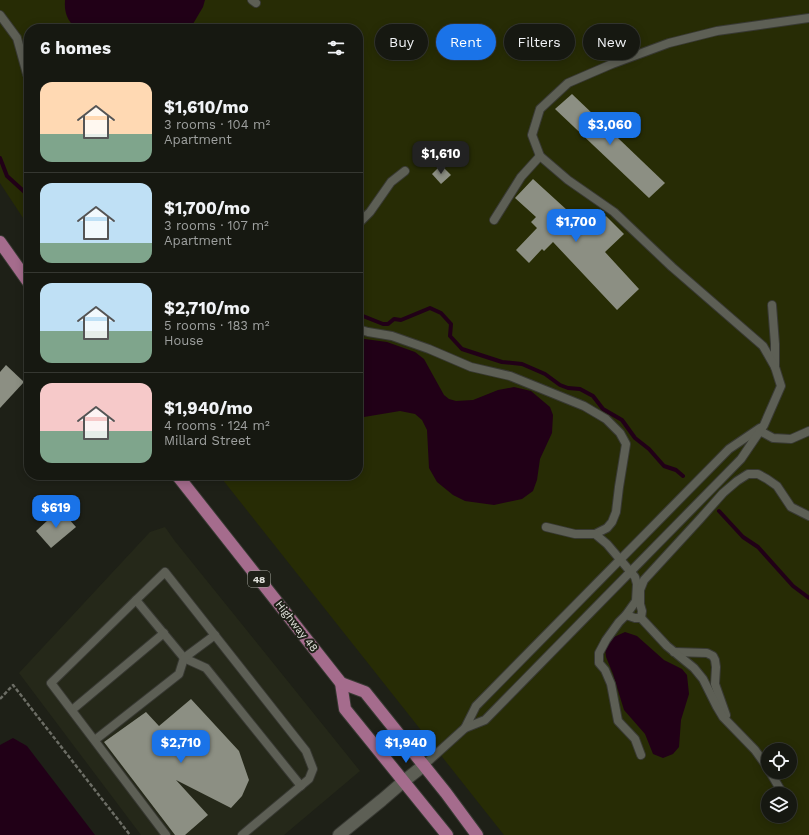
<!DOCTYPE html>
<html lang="en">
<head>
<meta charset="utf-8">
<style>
  body { margin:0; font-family:"Work Sans",sans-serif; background:#1f211a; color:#f1f3f6; height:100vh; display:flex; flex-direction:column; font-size:15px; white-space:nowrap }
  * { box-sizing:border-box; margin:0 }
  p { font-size:13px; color:#9ea09f }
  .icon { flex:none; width:22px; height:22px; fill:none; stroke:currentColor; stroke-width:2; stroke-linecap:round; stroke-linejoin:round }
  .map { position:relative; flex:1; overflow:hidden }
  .details { position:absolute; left:24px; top:24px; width:339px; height:456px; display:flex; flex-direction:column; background:#161811; border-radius:16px; box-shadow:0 2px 10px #0003,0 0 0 1px #353731 }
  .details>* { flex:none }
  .banner { position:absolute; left:375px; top:24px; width:374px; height:36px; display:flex; gap:8px }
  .controls { position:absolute; left:761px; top:743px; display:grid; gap:8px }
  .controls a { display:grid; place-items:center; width:36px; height:36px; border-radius:50%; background:#161811; box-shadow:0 2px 10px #0003,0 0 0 1px #353731; font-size:20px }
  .price { position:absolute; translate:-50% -34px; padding:0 9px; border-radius:8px; background:#1a73e8; color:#fff; font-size:13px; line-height:26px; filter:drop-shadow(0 1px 2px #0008) }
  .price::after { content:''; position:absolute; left:50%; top:24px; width:12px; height:9px; margin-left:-6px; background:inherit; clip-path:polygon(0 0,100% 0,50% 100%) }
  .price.active { background:#222; color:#fff }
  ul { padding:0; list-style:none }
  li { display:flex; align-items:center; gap:12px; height:100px; padding:0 16px }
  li+li { border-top:1px solid #353731 }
  li span { display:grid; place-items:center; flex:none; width:112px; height:80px; border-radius:12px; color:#555 }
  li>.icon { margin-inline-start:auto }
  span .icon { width:48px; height:48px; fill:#fffc; stroke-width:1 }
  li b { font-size:17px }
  h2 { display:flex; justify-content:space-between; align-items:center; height:48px; padding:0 16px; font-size:17px }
  .pill { padding:0 14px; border-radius:18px; background:#161811; box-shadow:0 2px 10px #0003,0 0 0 1px #353731; font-size:14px; line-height:36px }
  .pill.active { background:#1a73e8; color:#fff }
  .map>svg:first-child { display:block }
  .built { fill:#252819 }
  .green { fill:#272c05; fill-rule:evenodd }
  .water { fill:#210017 }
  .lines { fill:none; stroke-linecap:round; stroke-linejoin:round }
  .stream { stroke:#210017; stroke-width:4 }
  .building { fill:#8c8f83 }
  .lane-casing { stroke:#383933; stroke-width:10 }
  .secondary-casing { stroke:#383933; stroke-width:14 }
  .primary-casing { stroke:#383933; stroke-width:14 }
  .path { stroke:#6c6d65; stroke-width:2.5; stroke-dasharray:4 2; stroke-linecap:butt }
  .lane { stroke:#5d5f55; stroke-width:8 }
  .secondary { stroke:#5d5f55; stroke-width:12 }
  .primary { stroke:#a56c8d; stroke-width:12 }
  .labels { text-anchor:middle; stroke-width:4; stroke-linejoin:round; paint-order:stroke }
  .shield { fill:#1e2017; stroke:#a6a7a0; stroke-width:1 }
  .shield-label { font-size:10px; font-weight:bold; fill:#e0e1db }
  .street-label { font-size:11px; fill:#e0e1db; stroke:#1e2017 }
</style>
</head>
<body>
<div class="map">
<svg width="809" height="835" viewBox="0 0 809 835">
  <rect width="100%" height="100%" fill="#1e2017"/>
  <path class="built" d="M165 527 174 540 360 771 284 835H141L19 673 150 532Z"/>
  <path class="green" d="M0 0H809V835H504L219 475H358V29H29V227L0 183ZM768 750H790V772H768ZM768 794H790V816H768Z"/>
  <g class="water">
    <path d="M65 0H205L203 7 190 29H77C67 21 64 12 65 0Z"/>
    <path d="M365 339 387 342 415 352 424 359 444 395 449 399 456 401 473 400 498 390 514 387 531 391 550 407 553 415 552 433 540 459 537 480 533 491 522 499 494 505 465 501 453 495 437 482 429 468 427 430 422 420 415 414 400 411 358 418V340Z"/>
    <path d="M625 632 637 636 664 660 682 669 687 675 689 694 681 720 679 747 673 754 663 758 653 754 645 734 624 710 613 674 606 657 605 648 614 637Z"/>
    <path d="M13 738 27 746 95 835H0V745Z"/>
  </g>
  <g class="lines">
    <g class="stream">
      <path d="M0 158 7 176 29 196"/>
      <path d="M358 314 383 324H388L394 319 401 320 430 308 441 313 451 324 450 336 462 349 502 362 522 364 545 374 560 385 568 388 580 389 593 396 603 409 622 420 635 438 649 449 664 466 676 470 683 476"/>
      <path d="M719 511 743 537 758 547 793 586 809 598"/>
    </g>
  </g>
  <g class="building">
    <path d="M572 94 665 183 649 198 555 109Z"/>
    <path d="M441 165 451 175 441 184 432 174Z"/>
    <path d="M533 179 590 231 606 216 624 234 605 252 639 289 617 310 553 242 544 251 542 249 529 263 516 250 537 228 531 222 536 217 515 198Z"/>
    <path d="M6 365 24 382 0 408V372Z"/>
    <path d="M60 509 76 527 51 548 36 531Z"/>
    <path d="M191 699 239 751 249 780 242 796 231 808 176 780 208 815 185 835H175L104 742 146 712 159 726Z"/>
  </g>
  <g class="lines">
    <defs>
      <g id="lane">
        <path d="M252 0 256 3"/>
        <path d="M0 15 17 38 27 74 29 78"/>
        <path d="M494 220 521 177 540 156"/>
        <path d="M358 224 370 212 391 182 405 171"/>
        <path d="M772 305 775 344V367"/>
        <path d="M358 329 368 332 392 336 429 349 471 367 510 376 584 406 606 419 620 433 626 444 619 487 616 512 612 522 607 528 595 534"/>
        <path d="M760 431 773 438 791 439 809 431"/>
        <path d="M546 527 575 534H595L607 544 635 577 637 584 636 601 626 615"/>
        <path d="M136 600 184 658 206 668 301 786"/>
        <path d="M641 618 642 611 640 604V590L644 580 700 519 723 493 737 481 748 474H758L767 479 777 486 791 507 809 516"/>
        <path d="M674 652 707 653 713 656 715 660 716 667 715 684 726 715"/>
        <path d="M72 710 164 633"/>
        <path d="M465 728 476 706 729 449 760 428"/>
        <path d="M95 740 179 674 184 658 215 635"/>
        <path d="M641 755 635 739 618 721 611 684 605 670 599 663V653L606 640 619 622 626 615 635 618H641L667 646 694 668 703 679 717 707 723 717 755 750 768 768"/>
        <path d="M423 766 465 728 485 720 741 459 764 425 781 386 775 367 763 346 672 267 614 212 568 180 540 156 532 135 540 109 568 83 612 64 669 43 717 31 809 18"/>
        <path d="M770 772 783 794"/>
        <path d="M166 835 51 683 136 600 165 572 306 751 313 769 309 779 242 835"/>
      </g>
      <path id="secondary" d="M339 835 382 800 404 781 423 766"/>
      <g id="primary">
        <path d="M0 242 29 283"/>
        <path d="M177 475 341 683 345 709 447 835"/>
        <path d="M341 683 365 692 446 793 477 835"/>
      </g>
    </defs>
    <use href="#lane" class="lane-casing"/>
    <use href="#secondary" class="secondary-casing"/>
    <use href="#primary" class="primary-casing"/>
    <path class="path" d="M0 699 13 685 130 835"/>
    <use href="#lane" class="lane"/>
    <use href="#secondary" class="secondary"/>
    <use href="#primary" class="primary"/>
  </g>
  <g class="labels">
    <rect class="shield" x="248" y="571" width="22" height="16" rx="3"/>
    <g class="shield-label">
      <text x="259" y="583">48</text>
    </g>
    <g class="street-label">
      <text transform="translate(297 626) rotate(52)" y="4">Highway 48</text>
    </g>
  </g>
</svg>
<div class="controls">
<a><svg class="icon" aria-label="locate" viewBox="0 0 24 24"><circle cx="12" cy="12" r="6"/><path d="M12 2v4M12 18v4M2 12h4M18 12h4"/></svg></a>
<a><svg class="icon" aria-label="layers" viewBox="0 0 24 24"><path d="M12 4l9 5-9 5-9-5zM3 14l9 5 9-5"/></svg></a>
</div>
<b class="price" style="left:610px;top:146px">$3,060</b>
<b class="price active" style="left:441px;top:175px">$1,610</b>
<b class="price" style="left:576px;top:243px">$1,700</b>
<b class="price" style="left:56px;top:529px">$619</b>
<b class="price" style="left:181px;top:764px">$2,710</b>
<b class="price" style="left:406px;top:764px">$1,940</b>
<div class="banner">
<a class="pill">Buy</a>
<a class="pill active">Rent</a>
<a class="pill">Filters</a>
<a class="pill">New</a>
</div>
<section class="details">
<h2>6 homes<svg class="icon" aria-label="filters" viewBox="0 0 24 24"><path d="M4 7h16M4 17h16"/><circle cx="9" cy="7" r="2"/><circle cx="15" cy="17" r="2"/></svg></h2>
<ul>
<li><span style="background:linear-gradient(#ffd9b3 65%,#7fa58c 0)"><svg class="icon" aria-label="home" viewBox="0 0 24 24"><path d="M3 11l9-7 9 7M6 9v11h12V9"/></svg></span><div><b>$1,610/mo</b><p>3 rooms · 104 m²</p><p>Apartment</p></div></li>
<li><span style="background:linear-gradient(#bfe0f5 75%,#7fa58c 0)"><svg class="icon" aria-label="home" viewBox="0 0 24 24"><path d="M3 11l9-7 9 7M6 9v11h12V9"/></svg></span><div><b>$1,700/mo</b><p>3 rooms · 107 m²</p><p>Apartment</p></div></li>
<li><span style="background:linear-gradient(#bfe0f5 60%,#7fa58c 0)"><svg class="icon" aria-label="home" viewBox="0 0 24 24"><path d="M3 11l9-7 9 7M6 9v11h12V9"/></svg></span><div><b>$2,710/mo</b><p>5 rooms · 183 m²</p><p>House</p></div></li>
<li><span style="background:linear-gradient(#f6c9c9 60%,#7fa58c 0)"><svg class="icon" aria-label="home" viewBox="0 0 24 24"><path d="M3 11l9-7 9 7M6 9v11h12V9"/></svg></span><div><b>$1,940/mo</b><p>4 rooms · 124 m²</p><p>Millard Street</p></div></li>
</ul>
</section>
</div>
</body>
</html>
